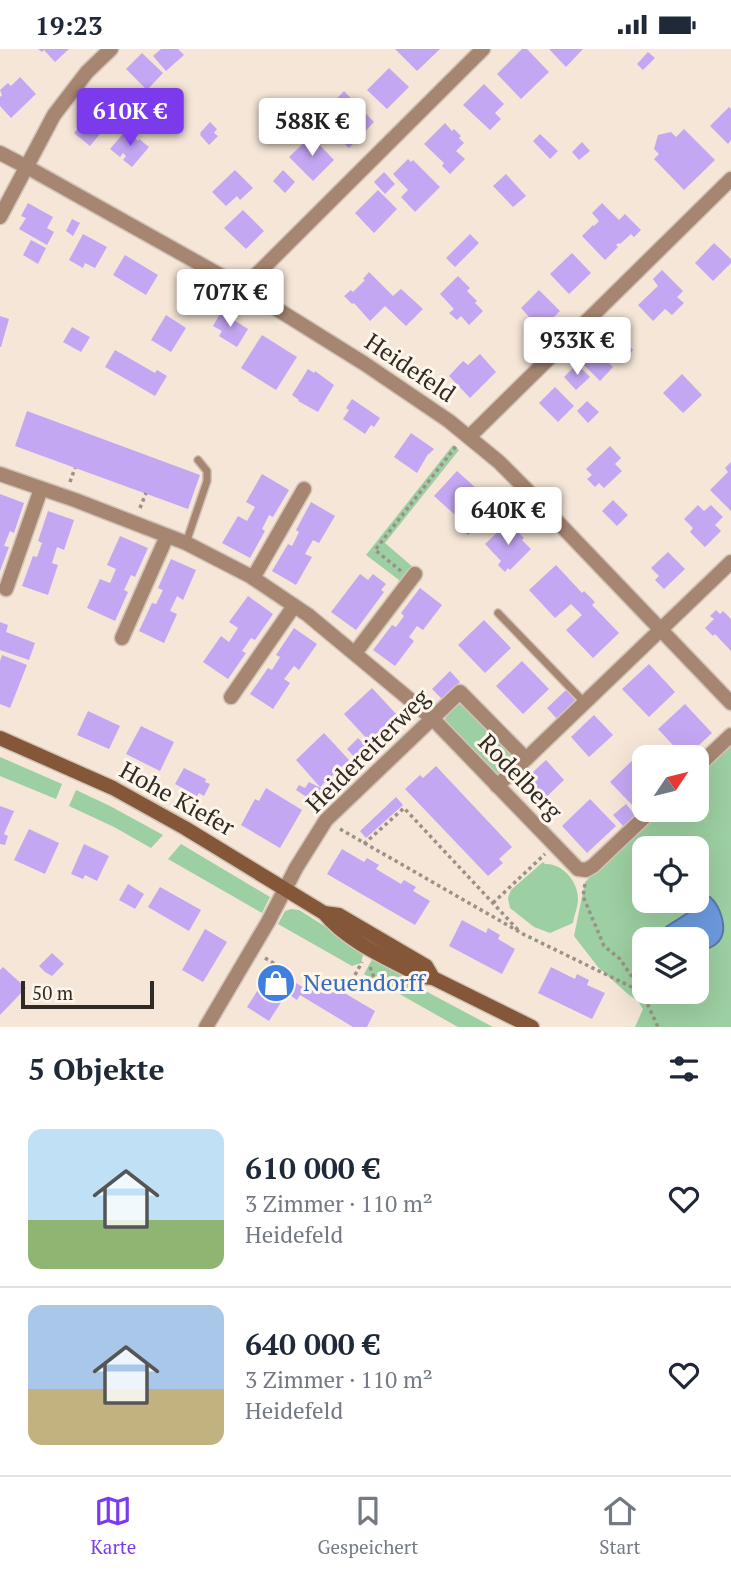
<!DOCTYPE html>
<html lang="de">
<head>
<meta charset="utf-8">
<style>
  body { margin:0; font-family:"PT Serif",serif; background:#f6f6f7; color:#1f2937; height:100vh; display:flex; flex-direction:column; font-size:26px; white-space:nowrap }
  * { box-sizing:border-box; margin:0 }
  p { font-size:23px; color:#747a83 }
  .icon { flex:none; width:38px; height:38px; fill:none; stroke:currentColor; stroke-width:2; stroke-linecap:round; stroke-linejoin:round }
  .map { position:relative; height:978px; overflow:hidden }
  .details { display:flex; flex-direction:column; background:#fff; flex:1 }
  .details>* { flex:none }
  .needle { width:46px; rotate:55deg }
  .buttons { position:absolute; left:632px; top:696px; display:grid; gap:14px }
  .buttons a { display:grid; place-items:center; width:77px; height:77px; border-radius:14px; background:#fff; box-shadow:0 7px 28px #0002; font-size:35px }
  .scale { position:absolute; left:21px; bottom:18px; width:133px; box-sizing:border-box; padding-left:7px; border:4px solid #2f2a24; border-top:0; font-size:19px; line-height:24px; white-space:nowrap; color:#2f2a24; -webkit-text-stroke:5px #fef5eb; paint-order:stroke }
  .price { position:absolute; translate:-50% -60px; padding:0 16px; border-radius:7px; background:#fff; color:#222; font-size:23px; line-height:46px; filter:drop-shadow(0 2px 4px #0008) }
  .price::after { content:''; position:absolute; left:50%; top:42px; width:21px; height:16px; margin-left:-10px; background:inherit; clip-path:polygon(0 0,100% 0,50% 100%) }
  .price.active { background:#7c3aed; color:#fff }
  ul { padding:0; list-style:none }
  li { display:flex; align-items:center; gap:21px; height:175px; padding:0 28px }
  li+li { border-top:2px solid #e0e1e3 }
  li span { display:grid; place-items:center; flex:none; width:196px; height:140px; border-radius:14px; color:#555 }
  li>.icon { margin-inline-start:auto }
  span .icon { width:84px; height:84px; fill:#fffc; stroke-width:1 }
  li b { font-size:30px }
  h2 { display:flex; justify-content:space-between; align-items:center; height:84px; padding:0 28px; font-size:30px }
  .status { display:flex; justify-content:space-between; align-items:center; height:49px; padding:0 35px; background:#fff; direction:ltr }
  .status svg { height:19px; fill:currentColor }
  .dock { display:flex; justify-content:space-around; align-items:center; height:98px; border-top:2px solid #e0e1e3; background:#fff; font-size:19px; color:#747a83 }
  .dock a { display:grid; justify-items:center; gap:4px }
  .dock .active { color:#7c3aed }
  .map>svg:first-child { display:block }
  .green { fill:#9ccfa1; fill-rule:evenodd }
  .water { fill:#6c9add; stroke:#5a78a6; stroke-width:2 }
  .building { fill:#c4a7f3 }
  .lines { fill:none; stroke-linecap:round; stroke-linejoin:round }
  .lane-casing { stroke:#d1c4b7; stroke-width:10 }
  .street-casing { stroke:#d1c4b7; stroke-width:17 }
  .secondary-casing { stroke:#d1c4b7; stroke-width:17 }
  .path { stroke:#9c9186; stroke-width:3.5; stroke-dasharray:3.5 3.5; stroke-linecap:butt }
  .lane { stroke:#a68671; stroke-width:7 }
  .street { stroke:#a68671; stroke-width:14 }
  .secondary { stroke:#845738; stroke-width:14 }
  .labels { text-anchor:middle; stroke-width:6; stroke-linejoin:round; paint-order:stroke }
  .street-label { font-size:24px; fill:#2f2a24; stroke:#fef5eb }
  .shop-label { font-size:24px; fill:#366cbe; stroke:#fef5eb; text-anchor:start }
</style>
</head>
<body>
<div class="status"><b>19:23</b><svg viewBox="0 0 49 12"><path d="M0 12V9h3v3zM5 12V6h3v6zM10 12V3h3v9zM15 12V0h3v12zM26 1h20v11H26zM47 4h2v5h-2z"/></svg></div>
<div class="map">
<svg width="731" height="978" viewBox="0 0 731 978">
  <rect width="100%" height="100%" fill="#f5e6d7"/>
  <g class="green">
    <path d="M453 396 459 401 385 494 414 519 403 534 366 506Z"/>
    <path d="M460 655 465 657 513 708V713L500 727H496L446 675C443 665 451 658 460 655Z"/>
    <path d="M731 694V978H635L643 960 638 952 629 946 598 918 574 887 585 833 661 761H696L697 727ZM644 800H696V852H644ZM644 891H696V943H644Z"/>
    <path d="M0 708 62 735 56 750 0 727Z"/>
    <path d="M76 741 110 757 163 786 151 799 114 778 69 757Z"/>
    <path d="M181 795 270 848 262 864 168 810Z"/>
    <path d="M543 813 545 815C562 814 578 832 578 850 578 858 574 866 573 874L550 884 534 878 510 859 508 849 511 841Z"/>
    <path d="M291 860 299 861 364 902 361 914 352 917 278 875 285 862Z"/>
    <path d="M373 909 431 945 493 978H458L364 925Z"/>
  </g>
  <path class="water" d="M710 848C720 857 730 882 717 894 713 899 702 901 697 904L696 891H661L666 878 691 862 698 850Z"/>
  <g class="building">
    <path d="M38 0H69L55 13 44 1 42 3Z"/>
    <path d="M161 0H178L184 6 166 22 153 7Z"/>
    <path d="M395 0H440L417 22Z"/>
    <path d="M522 0H527L549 23 521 50 497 25Z"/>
    <path d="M549 0H583L566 18Z"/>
    <path d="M648 3 655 9 643 21 637 15Z"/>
    <path d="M142 4 163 24 147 41 126 20Z"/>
    <path d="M389 19 409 38 387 60 367 41Z"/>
    <path d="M20 28 36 45 11 69 0 57V48L2 46 0 41 8 34 11 37Z"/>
    <path d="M484 35 504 55 495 64 501 70 490 81 463 56Z"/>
    <path d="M344 42 374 73 349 99 328 79 336 71 326 61Z"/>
    <path d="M729 58 731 60V91L728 95 710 77Z"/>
    <path d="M93 62 108 75 90 97 74 84Z"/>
    <path d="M210 73 217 80 214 84 218 87 209 96 200 86 201 85 200 84Z"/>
    <path d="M445 74 452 82 454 80 461 87 459 89 464 94 456 102 465 110 450 125 442 117 444 114 424 95Z"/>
    <path d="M127 80 136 88 135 89 138 92 139 90 149 98 132 118 123 111 126 107 123 104 120 108 110 100Z"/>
    <path d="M684 80 715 111 684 141 654 110 659 105 654 100 658 86 671 83 676 88Z"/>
    <path d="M540 85 558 102 550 110 533 92Z"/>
    <path d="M311 87 334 111 313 132 289 108Z"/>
    <path d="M582 93 590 102 579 111 572 103Z"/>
    <path d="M408 110 411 113 413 111 440 138 415 163 401 148 408 141 393 125Z"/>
    <path d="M235 121 253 139 240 151 237 147 226 157 212 143Z"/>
    <path d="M283 121 295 133 285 144 273 132Z"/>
    <path d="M384 123 395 135 385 145 374 133Z"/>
    <path d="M506 125 526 147 513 158 493 137Z"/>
    <path d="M378 141 397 160 374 184 355 164Z"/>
    <path d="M28 154 53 168 47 179 54 183 47 196 19 180 26 169 21 167Z"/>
    <path d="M602 154 619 171 625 165 641 181 634 188 631 185 620 195 619 194 616 196 618 198 605 211 582 187 593 176 594 177 599 172 592 164Z"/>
    <path d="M243 161 264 182 246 200 224 179Z"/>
    <path d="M72 170 80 174 73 187 66 182Z"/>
    <path d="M83 185 107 198 95 219 85 214 83 219 69 211Z"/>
    <path d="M470 185 479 194 455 218 446 209Z"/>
    <path d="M31 191 46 199 38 215 23 206Z"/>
    <path d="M714 194 731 210V214L713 232 695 214Z"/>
    <path d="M572 204 591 224 569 245 550 225Z"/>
    <path d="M125 206 158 226 146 246 113 226Z"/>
    <path d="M662 221 683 242 677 248 684 254 672 266 665 260 653 272 638 256 658 237 653 230Z"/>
    <path d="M369 223 393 247 401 240 423 260 406 277 385 257 370 272 354 254 352 255 344 247 351 241 353 243 365 231 363 230Z"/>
    <path d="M458 227 470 239 467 242 477 252 475 254 483 262 469 276 461 267 457 271 449 264 454 260 440 245Z"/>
    <path d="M539 241 560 262 541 281 521 259Z"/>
    <path d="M221 263 248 280 237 298 219 287 222 282 213 277Z"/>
    <path d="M166 266 186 279 171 303 151 291Z"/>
    <path d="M0 267 9 270 1 298H0Z"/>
    <path d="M72 278 90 288 81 303 63 293Z"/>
    <path d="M612 280 633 301 625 310 615 301 617 299 605 287Z"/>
    <path d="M262 286 297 308 276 341 241 319Z"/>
    <path d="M593 299 613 318 600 332 580 312Z"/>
    <path d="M115 301 155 324 157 321 167 327 155 347 105 318Z"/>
    <path d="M480 305 496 323 470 349 449 327 463 312 468 316Z"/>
    <path d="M577 315 590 328 576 341 564 328Z"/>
    <path d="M308 320 314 324 315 322 334 336 318 363 298 352 299 351 292 346Z"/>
    <path d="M682 325 702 346 683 364 663 344Z"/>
    <path d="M555 338 574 357 558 373 539 354Z"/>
    <path d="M352 350 380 369 374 378 371 376 365 385 343 370 349 361 346 359Z"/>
    <path d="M587 352 599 363 588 374 577 362Z"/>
    <path d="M27 362 200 426 188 460 15 397Z"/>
    <path d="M411 384 434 400 429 405H428L417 424 394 408Z"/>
    <path d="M610 397 621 409 615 415 622 422 604 439 599 434 595 438 587 430 592 426 586 420Z"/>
    <path d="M731 413V462L710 441 728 423 725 419Z"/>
    <path d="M457 422 487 449 464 474 434 447Z"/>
    <path d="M262 425 289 441 273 468 269 466 262 480 265 482 250 509 222 494 238 467 247 472 255 458 246 453Z"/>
    <path d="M0 445 24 454 14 484 10 482 4 497 9 498 0 522Z"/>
    <path d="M613 451 628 466 617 477 602 462Z"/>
    <path d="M311 453 335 467 319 494 313 491 305 505 312 508 296 536 272 522 288 495 292 497 299 483 296 481Z"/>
    <path d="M698 456 704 462 711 456 723 468 715 476 721 482 705 498 690 483 693 479 684 470Z"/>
    <path d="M48 462 74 471 64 501 57 498 52 514 58 516 48 546 22 537 33 507 37 508 42 494 38 492Z"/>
    <path d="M474 465 481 472 468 486 461 480Z"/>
    <path d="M506 475 512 481 514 479 524 489 522 491 531 500 510 521 508 519 505 523 498 516 501 512 485 495Z"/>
    <path d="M120 487 148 499 135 528 131 526 124 541 128 543 115 572 87 559 100 530 110 534 116 520 107 516Z"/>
    <path d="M668 503 685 520 664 540 655 531 659 527 651 519Z"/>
    <path d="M171 510 196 521 183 551 177 547 170 562 177 565 164 594 139 582 152 554 156 555 163 541 158 539Z"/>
    <path d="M556 516 582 544 584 542 595 553 592 556 619 584 593 609 566 581 582 566 571 555 555 569 529 541Z"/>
    <path d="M360 525 368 531 373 525 386 535 381 541 384 543 356 581 331 563Z"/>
    <path d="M420 539 442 556 423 581 417 577 409 588 414 592 395 617 373 601 392 576 396 578 404 567 401 564Z"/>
    <path d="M248 547 273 565 255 591 251 589 242 602 246 604 228 630 203 613 221 587 229 593 238 579 229 573Z"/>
    <path d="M716 561 720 565 723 562 731 570V602L715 585 713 587 705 579 714 570 710 567Z"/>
    <path d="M484 571 511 599 485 624 458 596Z"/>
    <path d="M0 573 8 576 6 583 35 594 29 611 0 601Z"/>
    <path d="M294 579 317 595 299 621 294 617 284 630 290 634 273 660 250 645 268 619 272 621 280 608 276 606Z"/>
    <path d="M2 606 27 616 10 659 0 655V612Z"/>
    <path d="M522 612 549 640 523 665 496 637Z"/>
    <path d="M649 615 675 643 649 668 622 640Z"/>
    <path d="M450 622 460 633 442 650 432 640Z"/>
    <path d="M372 639 397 666 369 692 344 665Z"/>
    <path d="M566 641 576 652 557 670 547 659Z"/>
    <path d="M685 655 712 684 685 709 658 680Z"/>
    <path d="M88 662 120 677 109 700 77 686Z"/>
    <path d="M594 666 613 686 589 708 571 688Z"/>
    <path d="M141 677 174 693 160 722 126 705Z"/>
    <path d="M324 684 349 711 320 738 296 711Z"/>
    <path d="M358 689 370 701 358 712 347 700Z"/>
    <path d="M638 706 644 712V750L635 759 610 733Z"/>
    <path d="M546 711 564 731 541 753 522 733Z"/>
    <path d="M436 717 512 798 499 810 503 814 488 827 405 740 420 726 423 729Z"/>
    <path d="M184 719 206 730 205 733 210 735 204 747 199 744 197 747 175 735Z"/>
    <path d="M309 733 323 740 316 754 296 741 299 736 305 739Z"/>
    <path d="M266 739 302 761 280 799 241 776 255 750 259 752Z"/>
    <path d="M396 748 403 756 366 789 360 782Z"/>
    <path d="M590 750 616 777 587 804 562 777Z"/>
    <path d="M626 755 637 768 625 779 613 766Z"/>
    <path d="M0 757 14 762 4 785 8 787 5 796 0 795Z"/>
    <path d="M29 780 59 794 45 825 14 811Z"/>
    <path d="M84 795 109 807 97 832 85 826 83 830 71 825Z"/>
    <path d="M342 800 364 813 367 809 379 816 376 820 401 835 404 831 416 838 413 842 430 852 415 876 327 825Z"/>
    <path d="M128 835 144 845 135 860 119 851Z"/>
    <path d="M160 838 201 861 189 882 148 858Z"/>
    <path d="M462 871 486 884 488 879 500 886 498 890 515 900 502 925 449 897Z"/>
    <path d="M205 880 227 893 203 933 182 921Z"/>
    <path d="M52 904 64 915 52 927 45 923 39 917Z"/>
    <path d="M3 918 26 939 0 966V921Z"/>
    <path d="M551 918 575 930 577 925 589 931 587 936 605 944 592 970 538 944Z"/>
    <path d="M272 919 304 939 312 925 375 962 367 978H353L300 946 297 951 287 944 269 972 247 958Z"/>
  </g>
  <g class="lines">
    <defs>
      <g id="lane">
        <path d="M186 494 207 432V422L198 411"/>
        <path d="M498 564 584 653"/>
      </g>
      <g id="street">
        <path d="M0 104 27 118 243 239 365 315 449 372 499 413 527 441 731 654"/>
        <path d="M0 168 54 66 87 23 111 0"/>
        <path d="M243 239 483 0"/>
        <path d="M469 388 731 130"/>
        <path d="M0 425 75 451 186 494 250 527 308 566 432 669 578 820 586 821 593 817 652 761"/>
        <path d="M253 529 304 440"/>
        <path d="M6 540 41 440"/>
        <path d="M122 589 167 487"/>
        <path d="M355 604 415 525"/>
        <path d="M231 648 294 557"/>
        <path d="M696 719 731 686"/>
        <path d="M497 737 526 710"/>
        <path d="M206 978 268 873 296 819 326 771 460 643 526 710 731 513"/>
      </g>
      <g id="secondary">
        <path d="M0 689 113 739 185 779 324 864C347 893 391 911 423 928L433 929 532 978"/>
        <path d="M324 864 339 866 426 917 433 929"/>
      </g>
    </defs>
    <use href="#lane" class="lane-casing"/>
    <use href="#street" class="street-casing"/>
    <use href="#secondary" class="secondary-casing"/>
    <g class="path">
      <path d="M70 433 75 419"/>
      <path d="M140 459 146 444"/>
      <path d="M401 522 375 501 457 396"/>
      <path d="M340 780 523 885 642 943"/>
      <path d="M364 795 404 759 519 882"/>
      <path d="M585 835 583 847 604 897 620 910 642 943 658 978"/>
      <path d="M493 854 545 805"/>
      <path d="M265 909 280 918 278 923"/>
      <path d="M370 918 378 939"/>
      <path d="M355 926 362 913"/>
    </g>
    <use href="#lane" class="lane"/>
    <use href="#street" class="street"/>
    <use href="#secondary" class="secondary"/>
  </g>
  <defs>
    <symbol id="shop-disc" viewBox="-11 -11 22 22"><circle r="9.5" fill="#3f7fe0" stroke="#fef5eb"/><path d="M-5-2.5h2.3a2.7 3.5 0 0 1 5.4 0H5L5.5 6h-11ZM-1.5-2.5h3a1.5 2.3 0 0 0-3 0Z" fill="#fff"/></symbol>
  </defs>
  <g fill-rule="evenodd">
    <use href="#shop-disc" x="254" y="912" width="44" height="44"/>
  </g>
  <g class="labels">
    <g class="street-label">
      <text transform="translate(410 319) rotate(34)" y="8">Heidefeld</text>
      <text transform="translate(368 702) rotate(-45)" y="8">Heidereiterweg</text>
      <text transform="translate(520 728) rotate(46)" y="8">Rodelberg</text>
      <text transform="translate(177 750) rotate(29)" y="8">Hohe Kiefer</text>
    </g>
    <g class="shop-label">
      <text x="303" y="942">Neuendorff</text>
    </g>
  </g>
</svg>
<div class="buttons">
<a><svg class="needle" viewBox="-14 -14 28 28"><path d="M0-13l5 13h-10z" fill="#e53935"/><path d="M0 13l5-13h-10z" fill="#747a83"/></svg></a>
<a><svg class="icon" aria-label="locate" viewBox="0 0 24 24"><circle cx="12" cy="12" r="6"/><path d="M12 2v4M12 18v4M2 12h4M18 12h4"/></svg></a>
<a><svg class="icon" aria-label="layers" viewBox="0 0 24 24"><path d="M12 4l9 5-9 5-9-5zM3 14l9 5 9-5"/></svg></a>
</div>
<div class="scale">50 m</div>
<b class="price active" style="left:130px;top:99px">610K €</b>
<b class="price" style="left:312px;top:109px">588K €</b>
<b class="price" style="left:230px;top:280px">707K €</b>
<b class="price" style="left:577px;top:328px">933K €</b>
<b class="price" style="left:508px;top:498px">640K €</b>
</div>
<section class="details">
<h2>5 Objekte<svg class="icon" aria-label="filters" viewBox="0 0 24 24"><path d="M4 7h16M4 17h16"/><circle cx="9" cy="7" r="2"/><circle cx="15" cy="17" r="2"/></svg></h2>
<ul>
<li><span style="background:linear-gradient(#bfe0f5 65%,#8fb573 0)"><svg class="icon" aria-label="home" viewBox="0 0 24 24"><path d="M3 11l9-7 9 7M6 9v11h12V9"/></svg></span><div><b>610 000 €</b><p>3 Zimmer · 110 m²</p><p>Heidefeld</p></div><svg class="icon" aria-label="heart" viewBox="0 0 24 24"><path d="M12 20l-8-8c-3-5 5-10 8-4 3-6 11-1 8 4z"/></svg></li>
<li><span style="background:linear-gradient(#a9c7e8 60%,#c2b280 0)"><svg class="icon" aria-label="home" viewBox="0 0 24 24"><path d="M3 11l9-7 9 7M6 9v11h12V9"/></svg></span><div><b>640 000 €</b><p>3 Zimmer · 110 m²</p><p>Heidefeld</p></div><svg class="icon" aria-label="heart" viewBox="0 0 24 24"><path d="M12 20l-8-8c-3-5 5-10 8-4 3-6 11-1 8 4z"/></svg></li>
</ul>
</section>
<nav class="dock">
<a class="active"><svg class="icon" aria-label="map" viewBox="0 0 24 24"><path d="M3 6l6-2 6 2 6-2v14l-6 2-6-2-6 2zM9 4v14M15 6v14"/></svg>Karte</a>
<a><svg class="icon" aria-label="saved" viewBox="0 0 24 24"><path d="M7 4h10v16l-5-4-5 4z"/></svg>Gespeichert</a>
<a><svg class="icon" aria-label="home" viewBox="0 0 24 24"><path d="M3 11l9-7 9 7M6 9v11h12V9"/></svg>Start</a>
</nav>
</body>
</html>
